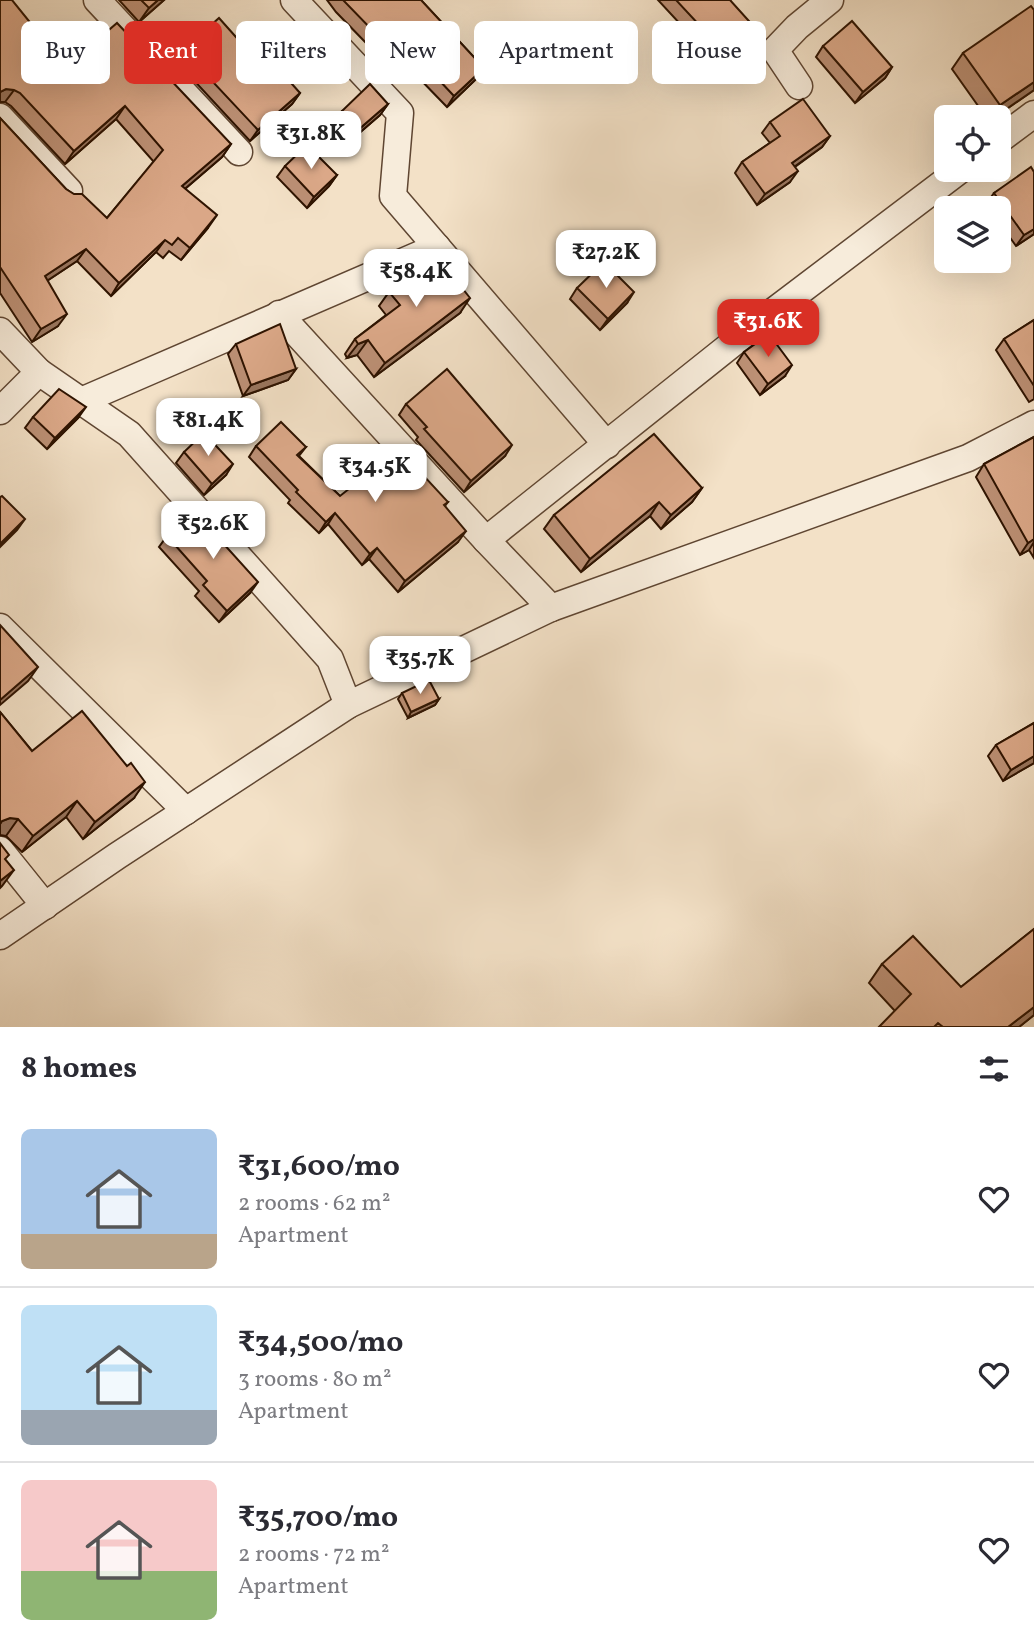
<!DOCTYPE html>
<html lang="en">
<head>
<meta charset="utf-8">
<style>
  body { margin:0; font-family:Vollkorn,serif; background:#f2f2f3; color:#2b2b33; height:100vh; display:flex; flex-direction:column; font-size:26px; white-space:nowrap }
  * { box-sizing:border-box; margin:0 }
  p { font-size:23px; color:#7c7c81 }
  .icon { flex:none; width:38px; height:38px; fill:none; stroke:currentColor; stroke-width:2; stroke-linecap:round; stroke-linejoin:round }
  .map { position:relative; height:1027px; overflow:hidden }
  .side { display:flex; flex-direction:column; background:#fff; flex:1 }
  .side>* { flex:none }
  .guide { position:absolute; left:21px; top:21px; width:992px; height:63px; display:flex; gap:14px }
  .buttons { position:absolute; left:934px; top:105px; display:grid; gap:14px }
  .buttons a { display:grid; place-items:center; width:77px; height:77px; border-radius:10px; background:#fff; box-shadow:0 7px 28px #0002; font-size:35px }
  .price { position:absolute; translate:-50% -60px; padding:0 16px; border-radius:14px; background:#fff; color:#222; font-size:23px; line-height:46px; filter:drop-shadow(0 2px 4px #0008) }
  .price::after { content:''; position:absolute; left:50%; top:42px; width:21px; height:16px; margin-left:-10px; background:inherit; clip-path:polygon(0 0,100% 0,50% 100%) }
  .price.active { background:#d93025; color:#fff }
  ul { padding:0; list-style:none }
  li { display:flex; align-items:center; gap:21px; height:175px; padding:0 21px }
  li+li { border-top:2px solid #e1e1e2 }
  li span { display:grid; place-items:center; flex:none; width:196px; height:140px; border-radius:10px; color:#555 }
  li>.icon { margin-inline-start:auto }
  span .icon { width:84px; height:84px; fill:#fffc; stroke-width:1 }
  li b { font-size:30px }
  h2 { display:flex; justify-content:space-between; align-items:center; height:84px; padding:0 21px; font-size:30px }
  .pill { padding:0 24px; border-radius:10px; background:#fff; box-shadow:0 7px 28px #0002; font-size:24px; line-height:63px }
  .pill.active { background:#d93025; color:#fff }
  .map>svg:first-child { display:block }
  .lines { fill:none; stroke-linecap:round; stroke-linejoin:round }
  .street-casing { stroke:#5f4632; stroke-width:29 }
  .street { stroke:#f7ecdb; stroke-width:26 }
  .wall { fill:#bc9075; stroke:#2e1300; stroke-width:2 }
  .shaded-wall { fill:#99765f; stroke:#2e1300; stroke-width:2 }
  .building { fill:#dba888; stroke:#2e1300; stroke-width:2 }
</style>
</head>
<body>
<div class="map">
<svg width="1034" height="1027" viewBox="0 0 1034 1027">
  <rect width="100%" height="100%" fill="#f3e1c7"/>
  <filter id="stains"><feTurbulence type="fractalNoise" baseFrequency=".00286" numOctaves="4"/><feColorMatrix values="0 0 0 0 .2 0 0 0 0 .09 0 0 0 0 .02 0 0 0 .5 -.17"/></filter>
  <radialGradient id="worn" r=".72"><stop offset=".6" stop-color="#630" stop-opacity="0"/><stop offset="1" stop-color="#630" stop-opacity=".3"/></radialGradient>
  <g class="lines">
    <defs>
      <g id="street">
        <path d="M97 0 239 152"/>
        <path d="M294 0 400 113 393 196 607 445"/>
        <path d="M799 86 775 50 797 27 830 0"/>
        <path d="M0 117 69 191"/>
        <path d="M999 140 1034 114"/>
        <path d="M279 314 486 540"/>
        <path d="M0 331 39 372 0 411"/>
        <path d="M39 372 129 434 330 659 348 705"/>
        <path d="M81 401 437 247"/>
        <path d="M551 608 486 540 762 320 960 170"/>
        <path d="M0 627 186 811"/>
        <path d="M0 850 45 906"/>
        <path d="M0 936 117 856 348 705 551 608 968 458 1034 424"/>
      </g>
    </defs>
    <use href="#street" class="street-casing"/>
    <use href="#street" class="street"/>
  </g>
  <g class="wall">
    <path d="M0 0 66 67 231 144 222 157 185 189 208 228 181 260 169 251 163 258 156 252 111 296 77 261 47 281 58 326 32 342 0 293V118L66 189 107 218 154 162 116 119 65 164 11 106 5 102H0Z"/>
    <path d="M119 0H164L139 22Z"/>
    <path d="M327 0H421L484 68 476 79 447 107 413 72 403 81 336 12Z"/>
    <path d="M658 0H730L750 41 720 67Z"/>
    <path d="M1034 10V90L995 117H986L952 69 963 53Z"/>
    <path d="M823 46 892 67 885 78 855 103 816 57Z"/>
    <path d="M183 50 252 55 300 93 292 104 250 141 175 60Z"/>
    <path d="M388 104 380 115 350 141 334 122 342 111Z"/>
    <path d="M770 122 830 136 822 147 795 167 790 182 757 205 735 173 742 162 770 143 762 133Z"/>
    <path d="M285 166 337 175 329 186 307 208 277 177Z"/>
    <path d="M1034 172V234L1016 246 999 222V208H989L986 204 994 193Z"/>
    <path d="M577 288 627 303 600 330 570 299Z"/>
    <path d="M389 292 460 313 374 377 357 355 347 358 345 354 355 339 386 315 379 306Z"/>
    <path d="M1034 320V399L1029 402 996 350 1004 339Z"/>
    <path d="M236 344 296 369 288 380 243 396 228 354Z"/>
    <path d="M744 352 785 376 760 395 737 363Z"/>
    <path d="M406 404 505 456 464 492 416 440 418 437 399 415Z"/>
    <path d="M33 417 78 418 47 449 25 428Z"/>
    <path d="M1034 437V558L1029 550 1020 555 976 477 984 464Z"/>
    <path d="M256 446 306 447 299 456 340 496 448 502 445 506 458 542 398 592 369 559 362 565 328 524 319 533 288 503 290 500 249 457Z"/>
    <path d="M184 452 226 475 204 495 176 463Z"/>
    <path d="M702 488 692 502 661 529 650 516 581 572 544 529 554 515Z"/>
    <path d="M167 536 250 593 219 622 195 596 199 591 159 547Z"/>
    <path d="M402 693 439 699 435 705 408 718 398 699Z"/>
    <path d="M0 712 32 751 134 798 83 839 66 817 22 852 6 836 0 835Z"/>
    <path d="M1034 723V763L1003 781 988 756 996 745Z"/>
    <path d="M1034 929V1015L1019 1027H879L895 1011 869 983 882 964 961 987Z"/>
  </g>
  <g class="shaded-wall">
    <path d="M158 0H164L139 22 149 8Z"/>
    <path d="M757 30 750 41 720 67 728 56Z"/>
    <path d="M421 61 413 72 403 81 411 70Z"/>
    <path d="M892 67 885 78 855 103 863 92Z"/>
    <path d="M484 68 476 79 447 107 454 96Z"/>
    <path d="M1034 82V90L995 117H992L1000 105Z"/>
    <path d="M6 89 14 90 5 102H0V92Z"/>
    <path d="M300 93 292 104 250 141 258 130Z"/>
    <path d="M388 104 380 115 350 141 358 130Z"/>
    <path d="M125 106 116 119 65 164 74 151Z"/>
    <path d="M830 136 822 147 784 174 792 163Z"/>
    <path d="M231 144 222 157 173 199 182 186Z"/>
    <path d="M798 171 790 182 757 205 765 194Z"/>
    <path d="M337 175 329 186 307 208 314 197Z"/>
    <path d="M217 215 208 228 181 260 190 248Z"/>
    <path d="M1034 229V234L1016 246 1024 235Z"/>
    <path d="M165 240 156 252 111 296 119 283Z"/>
    <path d="M86 249 77 261 36 288 45 276Z"/>
    <path d="M634 292 627 303 600 330 608 319Z"/>
    <path d="M470 298 460 313 374 377 385 363Z"/>
    <path d="M67 314 58 326 32 342 41 329Z"/>
    <path d="M368 340 357 355 347 358 358 344Z"/>
    <path d="M792 365 785 376 760 395 768 384Z"/>
    <path d="M296 369 288 380 243 396 251 385Z"/>
    <path d="M86 407 78 418 47 449 55 438Z"/>
    <path d="M512 445 505 456 464 492 471 481Z"/>
    <path d="M233 464 226 475 204 495 212 484Z"/>
    <path d="M702 488 692 502 661 529 671 515Z"/>
    <path d="M659 502 650 516 581 572 590 559Z"/>
    <path d="M335 513 328 524 319 533 326 522Z"/>
    <path d="M25 519 17 530 0 547V544Z"/>
    <path d="M466 531 458 542 398 592 405 581Z"/>
    <path d="M1034 539V542L1029 550 1020 555 1028 543Z"/>
    <path d="M377 548 369 559 362 565 370 554Z"/>
    <path d="M258 582 250 593 219 622 227 611Z"/>
    <path d="M38 667 28 681 0 705V700Z"/>
    <path d="M439 699 435 705 408 718 411 712Z"/>
    <path d="M1034 756V763L1003 781 1011 770Z"/>
    <path d="M145 782 134 798 83 839 95 822Z"/>
    <path d="M77 801 66 817 22 852 33 836Z"/>
    <path d="M10 818 18 819 6 836 0 835V824L2 821Z"/>
    <path d="M14 870 2 886 0 888V881Z"/>
    <path d="M1034 1007V1015L1019 1027H1008Z"/>
  </g>
  <g class="building">
    <path d="M0 0H12L66 67 117 23 231 144 182 186 217 215 190 248 178 238 172 245 165 240 119 283 86 249 45 276 67 314 41 329 0 267V118L66 189 74 194H82L107 218 163 150 125 106 74 151 20 93 14 90 6 89 0 92Z"/>
    <path d="M141 0H158L149 8Z"/>
    <path d="M343 0H421L484 68 454 96 421 61 411 70Z"/>
    <path d="M676 0H730L757 30 728 56Z"/>
    <path d="M1031 6 1034 10V82L1000 105 963 53Z"/>
    <path d="M219 18 252 55 260 48 300 93 258 130 183 50Z"/>
    <path d="M852 21 892 67 863 92 823 46Z"/>
    <path d="M370 84 388 104 358 130 342 111Z"/>
    <path d="M803 99 830 136 792 163 798 171 765 194 742 162 780 136 770 122Z"/>
    <path d="M307 145 337 175 314 197 285 166Z"/>
    <path d="M1031 167 1034 172V229L1024 235 994 193Z"/>
    <path d="M436 255 470 298 385 363 368 340 358 344 355 339 400 305 389 292Z"/>
    <path d="M604 262 634 292 608 319 577 288Z"/>
    <path d="M1034 320V386L1004 339Z"/>
    <path d="M280 324 296 369 251 385 236 344Z"/>
    <path d="M769 334 792 365 768 384 744 352Z"/>
    <path d="M447 369 512 445 471 481 424 429 427 427 406 404Z"/>
    <path d="M59 389 86 407 55 438 33 417Z"/>
    <path d="M281 422 306 447 297 455 340 496 399 449 448 502 444 505 466 531 405 581 377 548 370 554 335 513 326 522 296 492 298 490 256 446Z"/>
    <path d="M204 433 233 464 212 484 184 452Z"/>
    <path d="M654 434 702 488 671 515 659 502 590 559 554 515Z"/>
    <path d="M1034 437V539L1028 543 984 464Z"/>
    <path d="M2 496 25 519 0 544V497Z"/>
    <path d="M194 511 258 582 227 611 203 585 207 581 167 536Z"/>
    <path d="M0 625 38 667 0 700Z"/>
    <path d="M429 680 439 699 411 712 402 693Z"/>
    <path d="M82 711 127 766 131 763 145 782 95 822 77 801 33 836 18 819 10 818 2 821 0 824V712L32 751Z"/>
    <path d="M1034 723V756L1011 770 996 745Z"/>
    <path d="M0 843 9 855 5 859 14 870 0 881Z"/>
    <path d="M1034 929V1007L1008 1027H943L938 1023 934 1027H879L911 994 882 964 913 936 961 987Z"/>
  </g>
  <rect width="100%" height="100%" filter="url(#stains)"/>
  <rect width="100%" height="100%" fill="url(#worn)"/>
</svg>
<div class="buttons">
<a><svg class="icon" aria-label="locate" viewBox="0 0 24 24"><circle cx="12" cy="12" r="6"/><path d="M12 2v4M12 18v4M2 12h4M18 12h4"/></svg></a>
<a><svg class="icon" aria-label="layers" viewBox="0 0 24 24"><path d="M12 4l9 5-9 5-9-5zM3 14l9 5 9-5"/></svg></a>
</div>
<b class="price" style="left:311px;top:171px">₹31.8K</b>
<b class="price" style="left:606px;top:290px">₹27.2K</b>
<b class="price" style="left:416px;top:309px">₹58.4K</b>
<b class="price active" style="left:768px;top:359px">₹31.6K</b>
<b class="price" style="left:208px;top:458px">₹81.4K</b>
<b class="price" style="left:375px;top:504px">₹34.5K</b>
<b class="price" style="left:213px;top:561px">₹52.6K</b>
<b class="price" style="left:420px;top:696px">₹35.7K</b>
<div class="guide">
<a class="pill">Buy</a>
<a class="pill active">Rent</a>
<a class="pill">Filters</a>
<a class="pill">New</a>
<a class="pill">Apartment</a>
<a class="pill">House</a>
</div>
</div>
<section class="side">
<h2>8 homes<svg class="icon" aria-label="filters" viewBox="0 0 24 24"><path d="M4 7h16M4 17h16"/><circle cx="9" cy="7" r="2"/><circle cx="15" cy="17" r="2"/></svg></h2>
<ul>
<li><span style="background:linear-gradient(#a9c7e8 75%,#b9a48a 0)"><svg class="icon" aria-label="home" viewBox="0 0 24 24"><path d="M3 11l9-7 9 7M6 9v11h12V9"/></svg></span><div><b>₹31,600/mo</b><p>2 rooms · 62 m²</p><p>Apartment</p></div><svg class="icon" aria-label="heart" viewBox="0 0 24 24"><path d="M12 20l-8-8c-3-5 5-10 8-4 3-6 11-1 8 4z"/></svg></li>
<li><span style="background:linear-gradient(#bfe0f5 75%,#9aa5b1 0)"><svg class="icon" aria-label="home" viewBox="0 0 24 24"><path d="M3 11l9-7 9 7M6 9v11h12V9"/></svg></span><div><b>₹34,500/mo</b><p>3 rooms · 80 m²</p><p>Apartment</p></div><svg class="icon" aria-label="heart" viewBox="0 0 24 24"><path d="M12 20l-8-8c-3-5 5-10 8-4 3-6 11-1 8 4z"/></svg></li>
<li><span style="background:linear-gradient(#f6c9c9 65%,#8fb573 0)"><svg class="icon" aria-label="home" viewBox="0 0 24 24"><path d="M3 11l9-7 9 7M6 9v11h12V9"/></svg></span><div><b>₹35,700/mo</b><p>2 rooms · 72 m²</p><p>Apartment</p></div><svg class="icon" aria-label="heart" viewBox="0 0 24 24"><path d="M12 20l-8-8c-3-5 5-10 8-4 3-6 11-1 8 4z"/></svg></li>
</ul>
</section>
</body>
</html>
